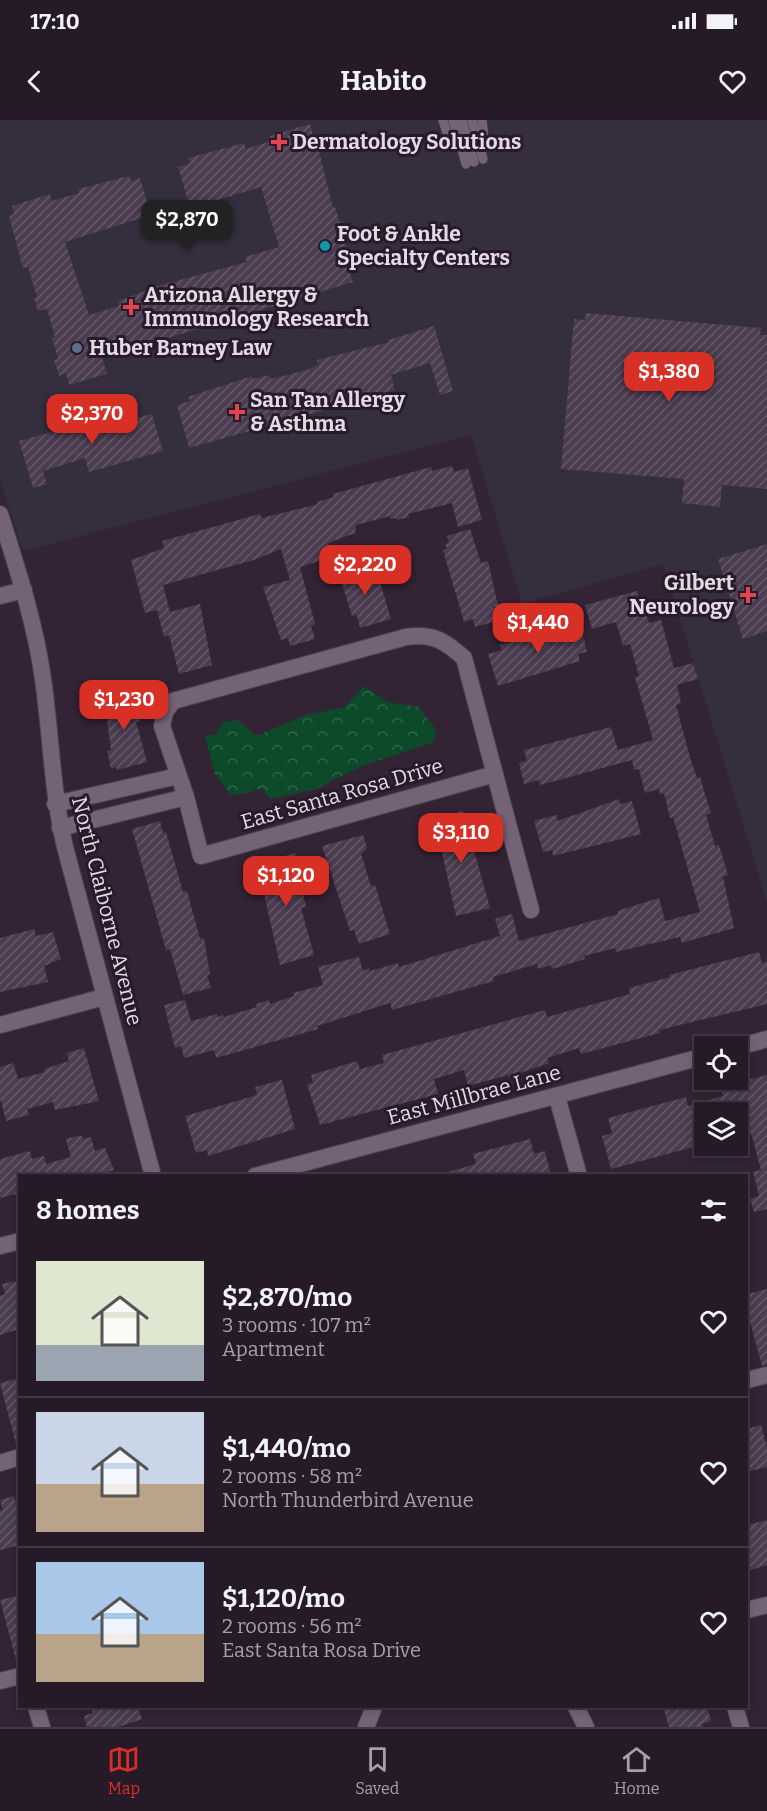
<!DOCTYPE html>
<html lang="en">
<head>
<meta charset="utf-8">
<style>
  body { margin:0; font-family:Bitter,serif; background:#322734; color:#f1f3f6; height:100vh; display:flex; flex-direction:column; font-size:22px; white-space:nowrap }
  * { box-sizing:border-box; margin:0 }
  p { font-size:20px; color:#a4a1a8 }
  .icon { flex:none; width:33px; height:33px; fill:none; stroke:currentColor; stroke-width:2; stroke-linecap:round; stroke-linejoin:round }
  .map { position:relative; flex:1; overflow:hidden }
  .details { position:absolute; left:18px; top:1054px; width:730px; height:534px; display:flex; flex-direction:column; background:#261a28; border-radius:0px; box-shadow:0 3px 9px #0003,0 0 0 2px #423845 }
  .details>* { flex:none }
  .buttons { position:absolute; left:694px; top:916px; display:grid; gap:12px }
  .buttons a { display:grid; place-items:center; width:54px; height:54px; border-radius:0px; background:#261a28; box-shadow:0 3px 9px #0003,0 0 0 2px #423845; font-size:30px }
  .price { position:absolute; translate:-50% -51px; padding:0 14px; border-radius:12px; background:#d93025; color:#fff; font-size:20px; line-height:39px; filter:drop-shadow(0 2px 3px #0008) }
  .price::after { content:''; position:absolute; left:50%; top:36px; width:18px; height:14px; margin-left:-9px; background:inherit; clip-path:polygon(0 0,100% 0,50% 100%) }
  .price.current { background:#222; color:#fff }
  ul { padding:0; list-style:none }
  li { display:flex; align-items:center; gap:18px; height:150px; padding:0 18px }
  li+li { border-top:2px solid #423845 }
  li span { display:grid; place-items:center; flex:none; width:168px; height:120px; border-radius:0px; color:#555 }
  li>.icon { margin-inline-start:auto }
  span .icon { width:72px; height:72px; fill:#fffc; stroke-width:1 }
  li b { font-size:26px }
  h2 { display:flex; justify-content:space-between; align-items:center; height:72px; padding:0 18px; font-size:26px }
  .status { display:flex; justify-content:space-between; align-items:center; height:42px; padding:0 30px; background:#261a28; direction:ltr }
  .status svg { height:16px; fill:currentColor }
  header { display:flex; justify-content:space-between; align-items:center; height:78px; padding:0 18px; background:#261a28; font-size:27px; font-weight:700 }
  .tab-bar { display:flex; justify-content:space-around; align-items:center; height:84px; border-top:2px solid #423845; background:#261a28; font-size:16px; color:#a4a1a8 }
  .tab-bar a { display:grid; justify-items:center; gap:3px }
  .tab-bar .current { color:#d93025 }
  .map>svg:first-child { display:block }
  .commercial { fill:#342e3e }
  .park { fill:url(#park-crowns) }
  .building { fill:url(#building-hatch) }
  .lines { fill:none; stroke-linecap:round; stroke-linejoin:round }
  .service-casing { stroke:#4f4251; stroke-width:10 }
  .minor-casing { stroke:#4f4251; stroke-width:18 }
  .service { stroke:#746377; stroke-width:9 }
  .minor { stroke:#746377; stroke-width:16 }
  .health-dot { fill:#e0444e; stroke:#281a2b; stroke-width:2 }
  .culture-dot { fill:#0f9aa8; stroke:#281a2b; stroke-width:2 }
  .service-dot { fill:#5c6f8a; stroke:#281a2b; stroke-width:2 }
  .labels { text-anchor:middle; stroke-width:6; stroke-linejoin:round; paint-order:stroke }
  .poi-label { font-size:21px; font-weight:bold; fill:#e4dae6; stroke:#281a2b; text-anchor:start }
  .street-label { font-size:21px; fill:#e4dae6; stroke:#281a2b }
</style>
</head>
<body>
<div class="status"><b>17:10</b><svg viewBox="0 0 49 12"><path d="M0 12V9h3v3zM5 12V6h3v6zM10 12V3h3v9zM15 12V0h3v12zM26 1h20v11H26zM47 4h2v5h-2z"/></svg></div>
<header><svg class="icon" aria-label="back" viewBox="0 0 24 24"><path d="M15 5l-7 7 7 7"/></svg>Habito<svg class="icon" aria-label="heart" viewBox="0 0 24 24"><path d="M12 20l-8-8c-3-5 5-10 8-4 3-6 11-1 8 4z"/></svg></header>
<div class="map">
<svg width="767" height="1607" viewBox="0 0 767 1607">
  <defs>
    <pattern id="park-crowns" width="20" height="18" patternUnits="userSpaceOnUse" patternTransform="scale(1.5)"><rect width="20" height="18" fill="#0c4a2a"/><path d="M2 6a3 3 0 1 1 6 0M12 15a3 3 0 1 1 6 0" fill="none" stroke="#2f6449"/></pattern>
    <pattern id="building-hatch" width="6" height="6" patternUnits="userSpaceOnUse" patternTransform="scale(1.5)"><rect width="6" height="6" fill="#4b3c50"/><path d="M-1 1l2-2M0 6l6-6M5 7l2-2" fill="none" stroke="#655869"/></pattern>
  </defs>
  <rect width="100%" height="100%" fill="#322335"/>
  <path class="commercial" d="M0 0H767V782L663 444 522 484 471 315 23 431 0 361Z"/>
  <path class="park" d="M364 566 387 582 419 587 436 610 434 622 362 646 316 669 270 679 262 668 247 673 231 675 215 655 205 616 216 614 223 602 238 600 256 616 306 595 345 587Z"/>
  <g class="building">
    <path d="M310 4 313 15 318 14 323 30 319 31 333 88 335 87 340 103 343 101 349 117 345 118 351 145 348 147 353 162 102 238 107 254 69 265 66 253 59 256 54 240 58 239 52 218 55 217 47 189 38 191 34 178 37 177 28 147 23 148 9 96 14 94 12 86 50 74 52 81 79 73 78 69 129 56 131 61 140 58 151 95 65 122 89 195 119 186 118 181 161 165 247 142 245 137 279 127 261 67 190 88 178 47 190 43 188 38 244 23 246 29 271 21 270 16Z"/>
    <path d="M586 193 761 208 760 215H767V369L722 365 720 387 682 383 684 359 561 349 574 199 585 200Z"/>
    <path d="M434 206 453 271 440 275 430 243 391 255 395 270 189 328 177 285 190 281 188 277 252 256V259L270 255 271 259 307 250 318 245 317 240 389 222 388 220Z"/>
    <path d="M135 294 136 298 152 294 163 331 89 352 85 338 43 351 47 364 33 368 19 321 110 296 111 300Z"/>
    <path d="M452 346 454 352 468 348 482 400 458 407 452 383 408 394 409 397 397 400 396 398 390 399V396L356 405 355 413 328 423 332 437 300 447 315 504 311 506 315 519 290 526 288 518 281 520 263 467 290 460 281 429 254 440 163 465 170 492 200 484 212 545 179 554 169 515 164 517 157 490 145 493 131 440 164 428 162 421 260 394 262 398 318 384 317 382 334 377 333 374 431 347 432 351Z"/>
    <path d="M470 409 481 443 488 441 498 486 493 487 497 501 475 507 473 499 464 502 443 430 447 429 445 424 449 423 447 416Z"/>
    <path d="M767 424V511L743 519 718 439Z"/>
    <path d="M367 443 369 451 376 449 391 499 360 508 357 495 352 496 342 464 347 462 343 450Z"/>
    <path d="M637 471 649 503 661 500 674 548 693 543 698 559 677 565 681 583 676 585 691 641 697 658 700 657 708 684 711 693 706 695 715 726 719 725 728 755 723 757 734 808 682 823 680 817 616 832 615 828 584 836 585 839 552 849 551 845 538 849 537 844 493 857 494 861 392 890 390 883 317 906 318 909 216 938 214 930 184 938 181 926 175 928 164 885 185 880 191 901 217 894 218 897 223 895 224 897 257 887 256 884 269 880 270 884 294 876 293 873 323 865 318 847 359 837 363 851 369 848 370 851 398 843 399 847 500 816 495 799 512 794 519 821 618 794 617 791 659 778 665 801 700 792 673 697 670 698 664 673 660 674 659 669 645 673 639 649 634 650 632 640 540 665 539 660 524 664 519 643 527 641 524 630 611 607 618 630 653 620 635 557 639 556 630 524 623 526 616 502 592 509 585 485Z"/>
    <path d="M580 503 587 532 578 534 580 541 498 566 488 534 502 530 500 525Z"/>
    <path d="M139 572 140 602H136L147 642 117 650 116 647 111 649 107 631 111 630 104 577Z"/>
    <path d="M619 679 620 684 632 681 641 714 553 736 552 730 543 732 534 701 556 695 558 701Z"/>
    <path d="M463 691 490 788 456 796 441 728 429 700Z"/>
    <path d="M160 701 163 713 166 712 183 772 187 771 200 819 204 818 210 855H207L211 868 183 875 170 829 166 830 132 709Z"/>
    <path d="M363 715 367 728 361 734 371 766 375 765 390 814 359 824 354 810 350 811 322 726Z"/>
    <path d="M296 733 304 765 301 766 306 787 301 788 314 835 280 845 257 743Z"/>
    <path d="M34 809 36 816 53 812 61 839 44 846 48 862 0 872V818Z"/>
    <path d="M759 832 762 843 767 841V884L659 910 660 913 581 934 579 928 547 938 549 943 509 957 508 955 468 966 464 950 434 959 438 974 320 1005 307 964 313 963 311 955 357 941 360 949 384 943 382 935 545 890 547 897 630 874 629 868 670 857 669 855Z"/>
    <path d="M84 928 99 981 55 990 53 982 27 989 29 995 6 1001 0 978V947L13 943 18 959 45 952 44 949 69 941 67 933Z"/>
    <path d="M767 955V1089L754 1092 750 1079 759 1076 753 1052 761 1050 751 1013 738 1017V993H705V1024L611 1049 602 1016 612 1013 608 998 686 977 688 986 723 976 720 967Z"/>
    <path d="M282 960 295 1009 208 1036 207 1030 196 1033 185 996 257 975 255 967Z"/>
    <path d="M81 1015 83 1019 91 1017 95 1031 105 1028 114 1050 95 1056H20V1073L0 1078V1039L30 1031 32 1039 44 1036 46 1044 71 1037 66 1019Z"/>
    <path d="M530 1019 534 1034 545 1031 551 1056H447V1052L476 1044 473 1034Z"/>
    <path d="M15 1161 20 1170V1209L0 1215V1176L5 1174 2 1164Z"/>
    <path d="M767 1169V1245L762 1246 747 1191V1174Z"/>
    <path d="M20 1258V1324H16L0 1263Z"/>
    <path d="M761 1305 767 1327V1347L747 1352V1309Z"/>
    <path d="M14 1376 20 1399V1425L0 1430V1390H3L0 1380Z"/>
    <path d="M767 1400V1445L747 1451V1405Z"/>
    <path d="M20 1475V1540H16L0 1480Z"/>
    <path d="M91 1587H138L142 1599 118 1607H87L84 1596 93 1593Z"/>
    <path d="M663 1587H707L711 1601 702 1604 703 1607H669Z"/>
  </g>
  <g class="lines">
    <defs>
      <g id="service">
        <path d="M443 0 447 13 461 26 466 44"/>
        <path d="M453 0 460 23"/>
        <path d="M462 0 474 42"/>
        <path d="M472 0 483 39"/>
        <path d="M482 0 485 27"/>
      </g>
      <g id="minor">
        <path d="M0 394C17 448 35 502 43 559 51 615 52 671 65 727L153 1056"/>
        <path d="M0 476 24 470"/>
        <path d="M495 654 201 736 186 677 162 606 165 592 173 581 406 517C433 513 445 521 464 538L531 790"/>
        <path d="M55 684 178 656"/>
        <path d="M60 708 186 677"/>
        <path d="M0 905 104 877"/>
        <path d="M738 927 767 919"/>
        <path d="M557 977 579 1056"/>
        <path d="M255 1056 705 936"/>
        <path d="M0 1126 20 1121"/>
        <path d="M747 1260 767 1255"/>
        <path d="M0 1343 20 1337"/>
        <path d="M747 1490 767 1485"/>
        <path d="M0 1561 20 1556"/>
        <path d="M36 1587 42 1607"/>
        <path d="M576 1587 586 1607"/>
        <path d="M735 1587 741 1607"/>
        <path d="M366 1607 374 1587"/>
      </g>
    </defs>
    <use href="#service" class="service-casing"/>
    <use href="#minor" class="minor-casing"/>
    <use href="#service" class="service"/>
    <use href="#minor" class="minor"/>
  </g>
  <g class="health-dot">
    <path d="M276 13h6v6h6v6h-6v6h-6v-6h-6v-6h6z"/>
    <path d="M128 178h6v6h6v6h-6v6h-6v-6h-6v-6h6z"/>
    <path d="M234 283h6v6h6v6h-6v6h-6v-6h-6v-6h6z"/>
    <path d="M745 466h6v6h6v6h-6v6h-6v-6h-6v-6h6z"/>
  </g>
  <circle class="culture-dot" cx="325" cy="126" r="6"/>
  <circle class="service-dot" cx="77" cy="228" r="6"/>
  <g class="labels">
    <g class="poi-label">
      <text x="292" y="29">Dermatology Solutions</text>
      <text x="337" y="121">Foot &amp; Ankle<tspan x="337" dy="24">Specialty Centers</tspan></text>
      <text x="144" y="182">Arizona Allergy &amp;<tspan x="144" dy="24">Immunology Research</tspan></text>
      <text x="89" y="235">Huber Barney Law</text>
      <text x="250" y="287">San Tan Allergy<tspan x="250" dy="24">&amp; Asthma</tspan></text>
      <text x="734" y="470" text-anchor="end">Gilbert<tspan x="734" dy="24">Neurology</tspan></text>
    </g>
    <g class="street-label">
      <text transform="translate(342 674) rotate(-16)" y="7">East Santa Rosa Drive</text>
      <text transform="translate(107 791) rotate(76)" y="7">North Claiborne Avenue</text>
      <text transform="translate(474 975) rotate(-15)" y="7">East Millbrae Lane</text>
    </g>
  </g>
</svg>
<div class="buttons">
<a><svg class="icon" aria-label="locate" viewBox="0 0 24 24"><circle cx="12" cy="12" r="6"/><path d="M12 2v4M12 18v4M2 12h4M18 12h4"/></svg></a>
<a><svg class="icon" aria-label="layers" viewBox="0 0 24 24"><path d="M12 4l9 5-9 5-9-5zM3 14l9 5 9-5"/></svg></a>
</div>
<b class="price current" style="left:187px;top:131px">$2,870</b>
<b class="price" style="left:669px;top:283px">$1,380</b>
<b class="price" style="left:92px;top:325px">$2,370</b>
<b class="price" style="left:365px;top:476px">$2,220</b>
<b class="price" style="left:538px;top:534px">$1,440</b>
<b class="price" style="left:124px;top:611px">$1,230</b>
<b class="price" style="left:461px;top:744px">$3,110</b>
<b class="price" style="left:286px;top:787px">$1,120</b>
<section class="details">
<h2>8 homes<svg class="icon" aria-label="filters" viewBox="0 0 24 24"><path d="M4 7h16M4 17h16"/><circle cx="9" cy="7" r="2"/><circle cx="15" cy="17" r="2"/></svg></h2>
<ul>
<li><span style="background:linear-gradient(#dfe7d0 70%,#9aa5b1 0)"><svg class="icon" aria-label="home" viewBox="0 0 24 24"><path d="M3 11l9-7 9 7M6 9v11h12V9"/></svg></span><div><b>$2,870/mo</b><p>3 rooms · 107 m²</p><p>Apartment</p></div><svg class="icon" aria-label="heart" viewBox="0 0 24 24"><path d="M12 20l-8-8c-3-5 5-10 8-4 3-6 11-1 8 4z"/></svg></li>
<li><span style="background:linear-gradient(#c9d6e8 60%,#b9a48a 0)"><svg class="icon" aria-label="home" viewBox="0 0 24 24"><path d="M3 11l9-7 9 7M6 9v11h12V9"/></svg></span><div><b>$1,440/mo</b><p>2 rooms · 58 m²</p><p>North Thunderbird Avenue</p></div><svg class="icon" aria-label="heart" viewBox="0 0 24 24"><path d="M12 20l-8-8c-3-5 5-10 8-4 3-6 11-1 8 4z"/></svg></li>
<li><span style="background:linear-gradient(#a9c7e8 60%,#b9a48a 0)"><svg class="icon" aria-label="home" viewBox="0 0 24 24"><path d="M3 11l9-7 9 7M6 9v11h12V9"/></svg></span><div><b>$1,120/mo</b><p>2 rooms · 56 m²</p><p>East Santa Rosa Drive</p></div><svg class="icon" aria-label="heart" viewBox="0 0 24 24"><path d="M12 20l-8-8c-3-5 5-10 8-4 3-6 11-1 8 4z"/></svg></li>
</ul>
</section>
</div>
<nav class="tab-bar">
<a class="current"><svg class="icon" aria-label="map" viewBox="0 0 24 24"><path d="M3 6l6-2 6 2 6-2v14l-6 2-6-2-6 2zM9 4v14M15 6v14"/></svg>Map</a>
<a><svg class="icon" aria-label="saved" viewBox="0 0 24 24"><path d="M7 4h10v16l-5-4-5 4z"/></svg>Saved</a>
<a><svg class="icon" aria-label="home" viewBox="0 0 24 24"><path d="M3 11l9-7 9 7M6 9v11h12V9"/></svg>Home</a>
</nav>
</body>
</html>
